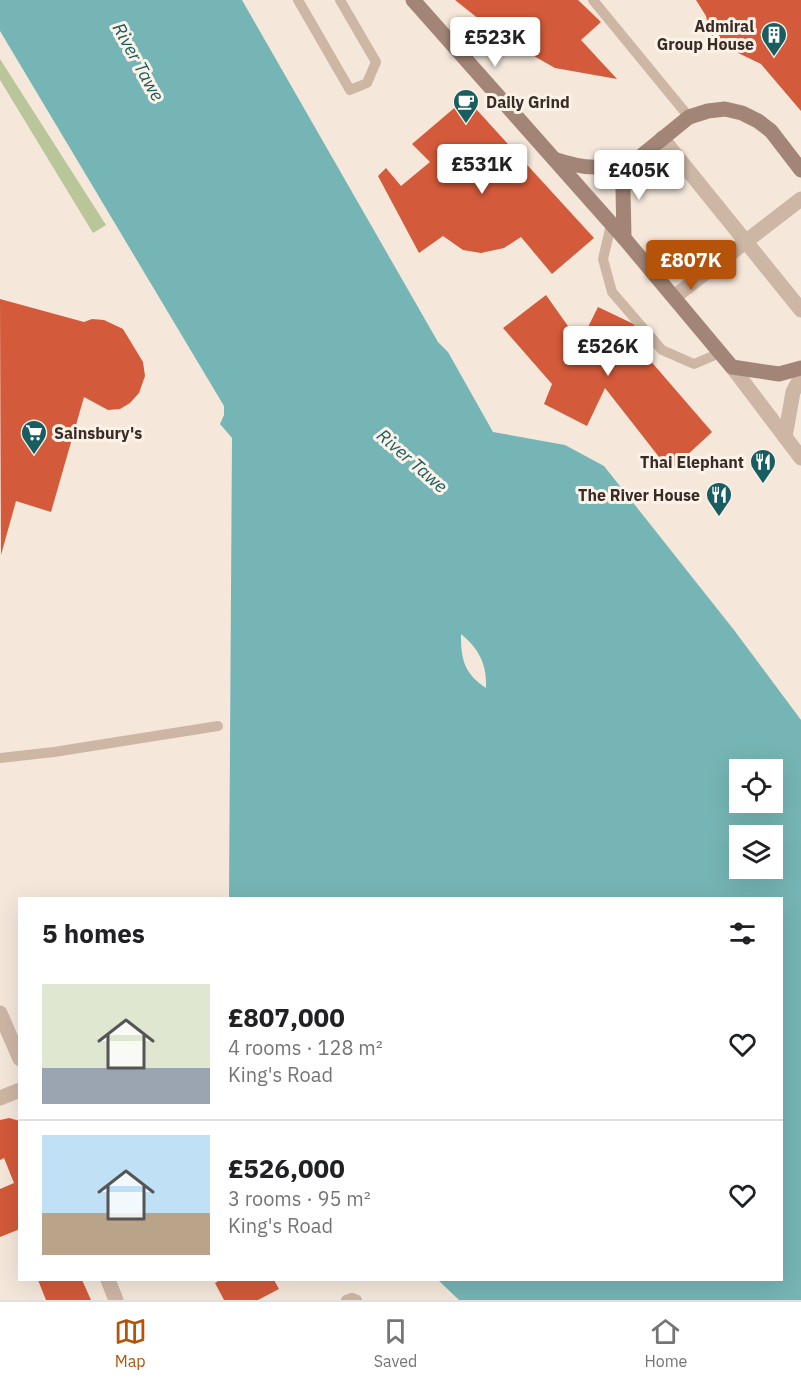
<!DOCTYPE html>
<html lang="en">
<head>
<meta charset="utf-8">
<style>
  body { margin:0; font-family:"IBM Plex Sans",sans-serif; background:#f2f2f2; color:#202124; height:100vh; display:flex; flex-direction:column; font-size:22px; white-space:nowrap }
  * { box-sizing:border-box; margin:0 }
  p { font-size:20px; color:#757577 }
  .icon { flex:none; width:33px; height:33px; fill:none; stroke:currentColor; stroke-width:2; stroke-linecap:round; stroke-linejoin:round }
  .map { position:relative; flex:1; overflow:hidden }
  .panel { position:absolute; left:18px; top:897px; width:765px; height:384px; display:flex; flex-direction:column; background:#fff; border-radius:0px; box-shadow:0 6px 24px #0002 }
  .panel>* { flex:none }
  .buttons { position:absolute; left:729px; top:759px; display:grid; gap:12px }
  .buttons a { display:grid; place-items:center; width:54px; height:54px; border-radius:0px; background:#fff; box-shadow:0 6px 24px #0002; font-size:30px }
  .price { position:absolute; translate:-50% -51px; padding:0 14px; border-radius:6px; background:#fff; color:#222; font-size:20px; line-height:39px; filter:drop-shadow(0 2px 3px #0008) }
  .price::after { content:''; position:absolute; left:50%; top:36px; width:18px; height:14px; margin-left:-9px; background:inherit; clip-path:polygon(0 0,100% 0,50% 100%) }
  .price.current { background:#b45309; color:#fff }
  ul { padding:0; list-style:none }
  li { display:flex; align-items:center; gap:18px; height:150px; padding:0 24px }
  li+li { border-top:2px solid #e0e0e0 }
  li span { display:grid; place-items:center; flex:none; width:168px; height:120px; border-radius:0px; color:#555 }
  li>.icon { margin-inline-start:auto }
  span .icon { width:72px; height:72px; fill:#fffc; stroke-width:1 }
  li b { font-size:26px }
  h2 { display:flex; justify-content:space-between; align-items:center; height:72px; padding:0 24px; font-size:26px }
  .menu { display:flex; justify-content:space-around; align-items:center; height:84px; border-top:2px solid #e0e0e0; background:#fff; font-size:16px; color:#757577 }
  .menu a { display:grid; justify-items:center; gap:3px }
  .menu .current { color:#b45309 }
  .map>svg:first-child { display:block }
  .green { fill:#b8c699 }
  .water { fill:#76b5b5; fill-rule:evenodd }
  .building { fill:#d35a3a }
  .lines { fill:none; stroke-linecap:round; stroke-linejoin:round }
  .lane { stroke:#ceb6a5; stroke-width:10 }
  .street { stroke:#ceb6a5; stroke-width:15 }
  .secondary { stroke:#a28576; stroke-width:15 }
  .labels { text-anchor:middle; stroke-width:6; stroke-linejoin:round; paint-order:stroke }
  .poi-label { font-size:16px; font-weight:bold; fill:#392c27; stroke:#fcf2e8; text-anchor:end }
  .water-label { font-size:18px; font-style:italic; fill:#185d60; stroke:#fcf2e8 }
</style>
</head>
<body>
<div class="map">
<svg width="801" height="1300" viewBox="0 0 801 1300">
  <rect width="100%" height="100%" fill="#f5e8db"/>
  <path class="green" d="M0 59 106 225 93 233 0 80Z"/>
  <path class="water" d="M0 0H242L438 342 448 352 493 432 565 445 604 466 734 630 801 720V1300H459L438 1280H782V898H229L232 438 220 424 224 415V406L0 31ZM461 634C479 649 487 664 486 688 464 673 461 660 461 634ZM740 770H772V802H740ZM740 836H772V868H740Z"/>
  <g class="building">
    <path d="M455 0H578L601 22 581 40 617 79 555 68 504 39Z"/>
    <path d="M696 0H801V111L761 64 734 51 707 48 709 30 706 16Z"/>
    <path d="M466 98 594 238 552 274 521 237 504 248 481 253 463 250 443 236 419 253 378 176 386 168 401 186 430 162 412 144Z"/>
    <path d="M546 295 580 343 598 307 642 328 636 344 712 432 670 471 605 388 587 426 544 404 552 384 503 328Z"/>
    <path d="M0 299 84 322 92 319 104 320 123 329 143 362 145 376 139 393 130 403 120 409 108 410 84 397 51 512 16 501 1 555Z"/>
    <path d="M9 1118 20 1121V1229L0 1237V1189L14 1183 4 1158 0 1160V1120Z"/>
    <path d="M38 1280H82L91 1300H46Z"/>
    <path d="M220 1280H274L279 1289 258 1300H224L215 1283Z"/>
  </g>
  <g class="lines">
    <g class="lane">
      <path d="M298 0 350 90 367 83 376 62 340 0"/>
      <path d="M593 0 689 117"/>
      <path d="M611 225 603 259 612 292 662 350 694 364 720 353"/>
      <path d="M0 758 54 752 218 726"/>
      <path d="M346 1300 352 1298 357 1300"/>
    </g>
    <g class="street">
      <path d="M662 138 801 310"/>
      <path d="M674 297 801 199"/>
      <path d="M732 367 801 458"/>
      <path d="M785 437 793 392 801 377"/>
      <path d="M0 1013 20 1059"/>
      <path d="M0 1098 20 1090"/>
      <path d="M108 1280 116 1300"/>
    </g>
    <g class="secondary">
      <path d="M413 0 624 238 732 367 779 374 801 368"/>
      <path d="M554 159C586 170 603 169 635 161"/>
      <path d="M624 238 623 189 635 161 689 117 708 111 725 109 742 113 758 121 771 131 801 170"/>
    </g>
  </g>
  <defs>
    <symbol id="building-pin" viewBox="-11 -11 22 30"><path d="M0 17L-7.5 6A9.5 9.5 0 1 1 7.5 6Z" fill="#185d60" stroke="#fcf2e8"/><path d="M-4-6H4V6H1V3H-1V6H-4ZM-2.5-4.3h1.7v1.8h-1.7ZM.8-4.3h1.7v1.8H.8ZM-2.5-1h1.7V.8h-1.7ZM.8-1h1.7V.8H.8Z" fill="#fff"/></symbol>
    <symbol id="cafe-pin" viewBox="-11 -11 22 30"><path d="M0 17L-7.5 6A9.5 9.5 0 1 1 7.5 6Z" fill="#185d60" stroke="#fcf2e8"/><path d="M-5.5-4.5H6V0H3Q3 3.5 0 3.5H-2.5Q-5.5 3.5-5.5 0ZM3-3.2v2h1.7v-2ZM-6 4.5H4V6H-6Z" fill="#fff"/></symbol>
    <symbol id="supermarket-pin" viewBox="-11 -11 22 30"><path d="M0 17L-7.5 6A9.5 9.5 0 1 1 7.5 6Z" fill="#185d60" stroke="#fcf2e8"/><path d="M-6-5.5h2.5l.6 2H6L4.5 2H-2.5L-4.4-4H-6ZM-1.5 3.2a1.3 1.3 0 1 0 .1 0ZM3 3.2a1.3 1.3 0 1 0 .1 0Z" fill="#fff"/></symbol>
    <symbol id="restaurant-pin" viewBox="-11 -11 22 30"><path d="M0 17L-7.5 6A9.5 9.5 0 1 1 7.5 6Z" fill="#185d60" stroke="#fcf2e8"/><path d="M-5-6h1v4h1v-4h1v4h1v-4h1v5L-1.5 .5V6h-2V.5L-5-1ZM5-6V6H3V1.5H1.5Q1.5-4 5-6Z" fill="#fff"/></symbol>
  </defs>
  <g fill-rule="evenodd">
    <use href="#building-pin" x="759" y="20" width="30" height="40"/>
    <use href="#cafe-pin" x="451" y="87" width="30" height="40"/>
    <use href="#supermarket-pin" x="19" y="418" width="30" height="40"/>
    <use href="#restaurant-pin" x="748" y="447" width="30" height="40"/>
    <use href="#restaurant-pin" x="704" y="480" width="30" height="40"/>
  </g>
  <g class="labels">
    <g class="poi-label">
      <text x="754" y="32">Admiral<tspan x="754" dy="18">Group House</tspan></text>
      <text x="486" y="108" text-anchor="start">Daily Grind</text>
      <text x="54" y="439" text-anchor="start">Sainsbury's</text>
      <text x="744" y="468">Thai Elephant</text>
      <text x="700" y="501">The River House</text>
    </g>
    <g class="water-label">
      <text transform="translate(138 62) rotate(61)" y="6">River Tawe</text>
      <text transform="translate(412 461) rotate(41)" y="6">River Tawe</text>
    </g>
  </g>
</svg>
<div class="buttons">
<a><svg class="icon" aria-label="locate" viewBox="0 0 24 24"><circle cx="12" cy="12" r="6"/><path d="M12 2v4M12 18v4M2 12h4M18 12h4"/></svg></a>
<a><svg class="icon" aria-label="layers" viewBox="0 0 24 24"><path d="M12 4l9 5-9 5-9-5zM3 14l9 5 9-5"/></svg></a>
</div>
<b class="price" style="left:495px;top:68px">£523K</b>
<b class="price" style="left:482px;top:195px">£531K</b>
<b class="price" style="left:639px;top:201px">£405K</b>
<b class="price current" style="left:691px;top:291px">£807K</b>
<b class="price" style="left:608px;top:377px">£526K</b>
<section class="panel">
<h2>5 homes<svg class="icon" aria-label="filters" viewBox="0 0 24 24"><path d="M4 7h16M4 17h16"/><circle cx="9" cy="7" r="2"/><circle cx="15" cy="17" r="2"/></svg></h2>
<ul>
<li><span style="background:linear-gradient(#dfe7d0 70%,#9aa5b1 0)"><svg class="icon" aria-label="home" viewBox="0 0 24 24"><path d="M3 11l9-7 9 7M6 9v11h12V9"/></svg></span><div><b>£807,000</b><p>4 rooms · 128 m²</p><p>King's Road</p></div><svg class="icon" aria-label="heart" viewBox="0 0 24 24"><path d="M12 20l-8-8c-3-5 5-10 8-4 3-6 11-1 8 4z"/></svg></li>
<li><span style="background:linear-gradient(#bfe0f5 65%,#b9a48a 0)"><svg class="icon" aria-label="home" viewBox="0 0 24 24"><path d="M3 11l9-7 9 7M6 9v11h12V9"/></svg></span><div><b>£526,000</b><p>3 rooms · 95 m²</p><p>King's Road</p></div><svg class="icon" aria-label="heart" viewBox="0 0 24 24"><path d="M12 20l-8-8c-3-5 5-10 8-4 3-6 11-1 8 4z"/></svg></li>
</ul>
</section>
</div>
<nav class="menu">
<a class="current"><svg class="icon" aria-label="map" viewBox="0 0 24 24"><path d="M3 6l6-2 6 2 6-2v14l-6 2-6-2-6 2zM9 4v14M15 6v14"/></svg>Map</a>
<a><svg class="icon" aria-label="saved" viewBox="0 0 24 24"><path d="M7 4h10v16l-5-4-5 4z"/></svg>Saved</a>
<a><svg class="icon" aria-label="home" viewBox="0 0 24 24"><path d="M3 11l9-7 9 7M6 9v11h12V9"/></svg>Home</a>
</nav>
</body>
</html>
